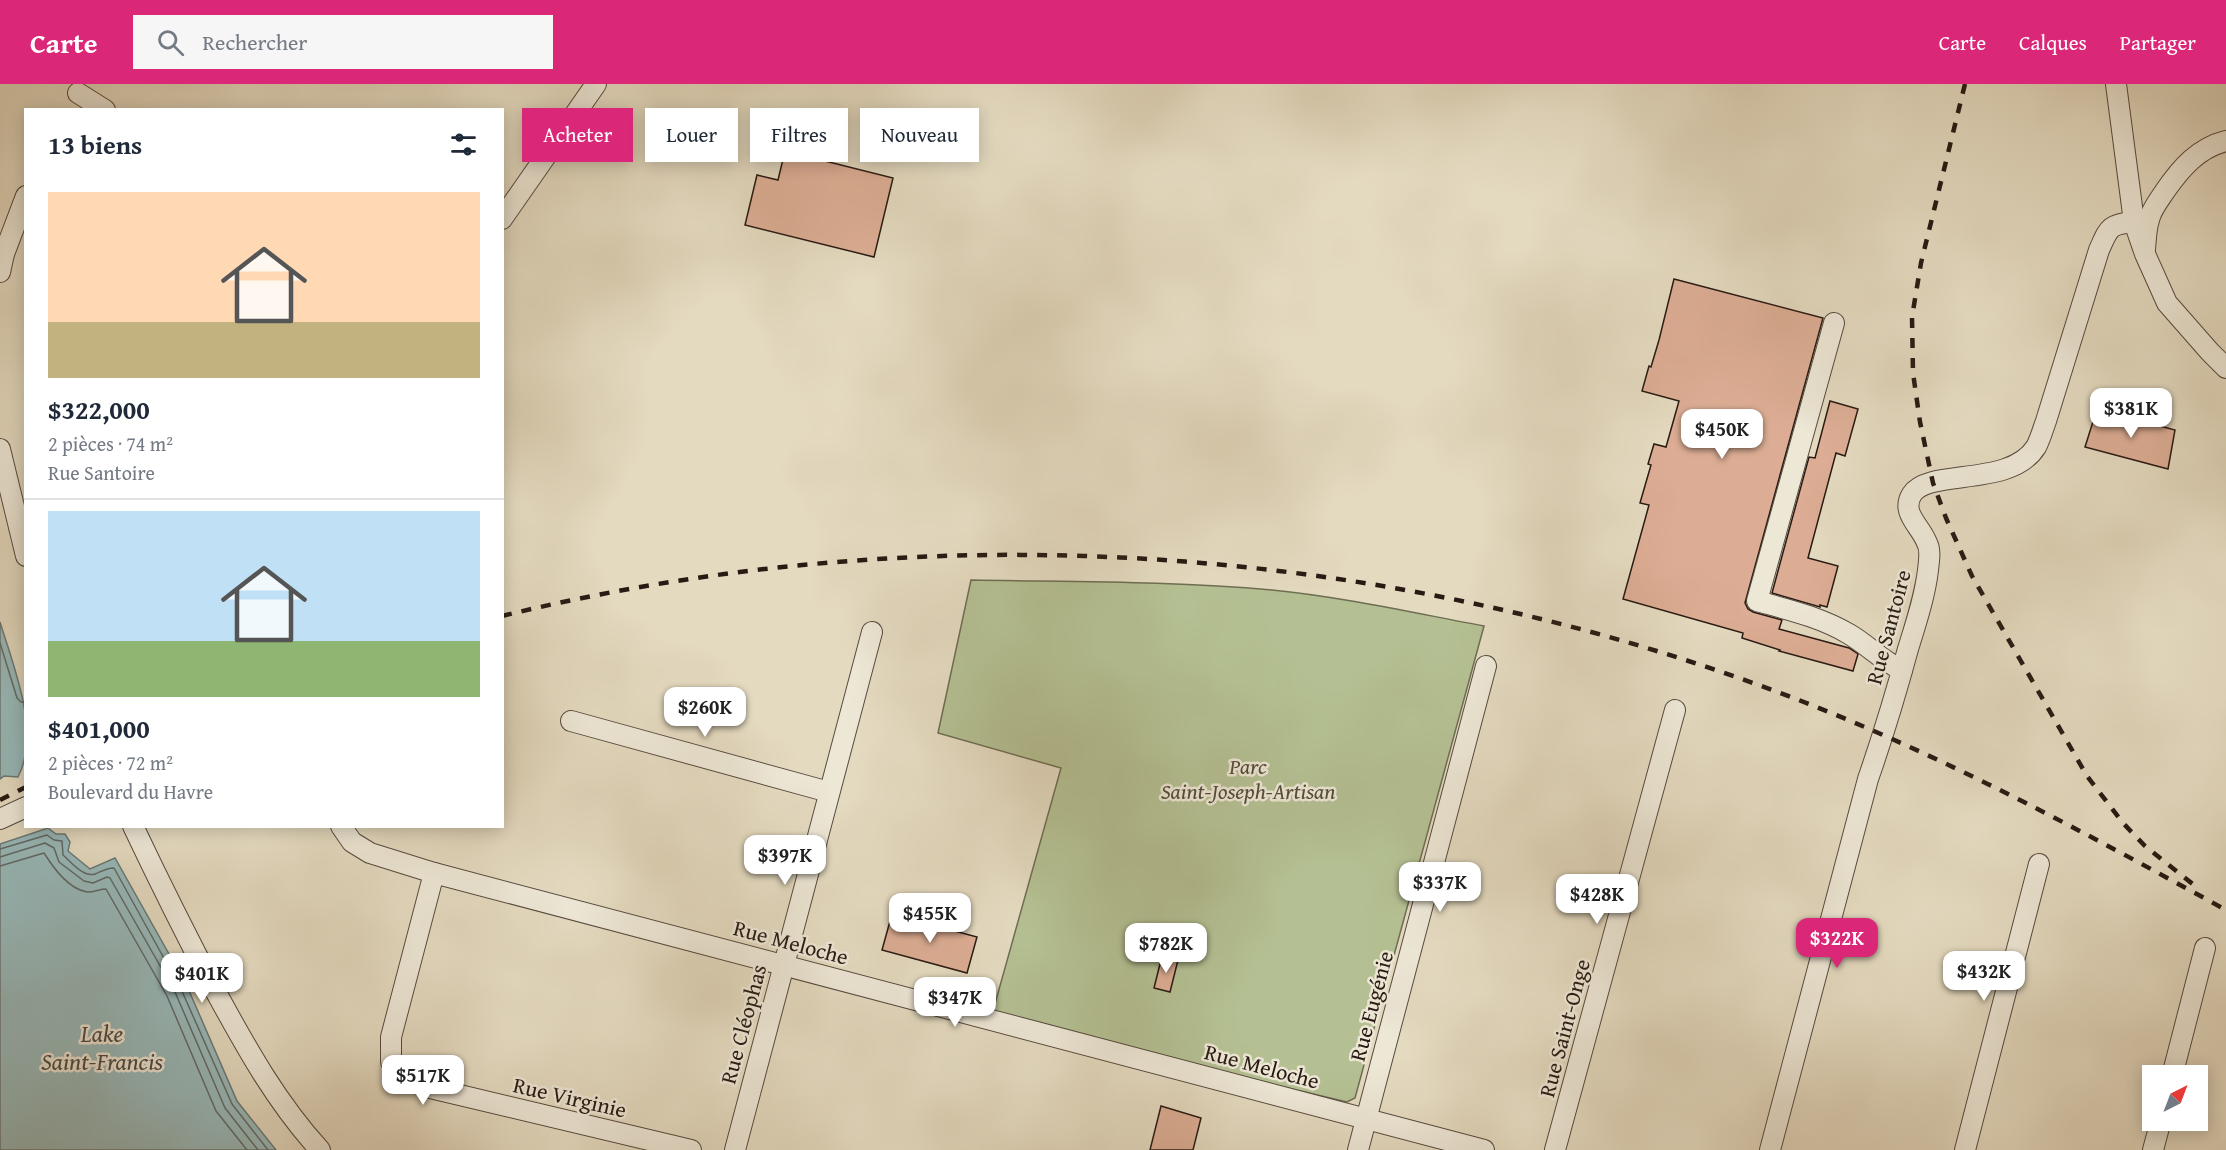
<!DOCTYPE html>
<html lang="fr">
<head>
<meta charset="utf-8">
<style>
  body { margin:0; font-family:"Gentium Book Plus",serif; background:#f6f6f7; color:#1f2937; height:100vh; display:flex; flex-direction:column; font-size:22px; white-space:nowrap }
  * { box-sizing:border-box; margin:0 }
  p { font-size:20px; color:#747a83 }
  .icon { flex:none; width:33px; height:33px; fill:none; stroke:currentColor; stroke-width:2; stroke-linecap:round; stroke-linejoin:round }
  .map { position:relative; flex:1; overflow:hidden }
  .details { position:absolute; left:24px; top:24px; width:480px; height:720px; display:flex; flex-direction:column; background:#fff; border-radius:0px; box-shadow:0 3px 15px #0003 }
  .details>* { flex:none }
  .banner { position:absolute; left:522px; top:24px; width:570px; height:54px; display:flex; gap:12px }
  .needle { width:39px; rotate:42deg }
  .buttons { position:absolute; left:2142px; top:981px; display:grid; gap:12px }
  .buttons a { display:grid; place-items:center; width:66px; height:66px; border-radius:0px; background:#fff; box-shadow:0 3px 15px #0003; font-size:30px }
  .price { position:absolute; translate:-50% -51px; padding:0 14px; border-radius:12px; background:#fff; color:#222; font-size:20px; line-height:39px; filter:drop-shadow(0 2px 3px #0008) }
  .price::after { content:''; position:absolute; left:50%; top:36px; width:18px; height:14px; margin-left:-9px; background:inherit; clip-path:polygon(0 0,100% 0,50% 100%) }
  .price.selected { background:#db2777; color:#fff }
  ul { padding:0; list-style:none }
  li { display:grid; align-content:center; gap:12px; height:318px; padding:0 24px }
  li+li { border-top:2px solid #e0e1e3 }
  li span { display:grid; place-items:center; height:186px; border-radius:0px; color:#555 }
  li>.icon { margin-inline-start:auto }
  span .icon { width:108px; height:108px; fill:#fffc; stroke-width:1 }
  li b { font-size:26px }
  h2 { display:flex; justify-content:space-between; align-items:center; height:72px; padding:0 24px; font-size:26px }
  .chip { padding:0 21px; border-radius:0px; background:#fff; box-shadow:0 3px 15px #0003; font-size:21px; line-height:54px }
  .chip.selected { background:#db2777; color:#fff }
  header { display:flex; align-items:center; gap:36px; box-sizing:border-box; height:84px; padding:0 30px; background:#db2777; color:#fff }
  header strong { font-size:28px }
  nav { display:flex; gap:33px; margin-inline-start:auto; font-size:21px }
  .search { width:420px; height:54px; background:#f6f6f7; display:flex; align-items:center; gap:15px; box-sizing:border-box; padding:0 21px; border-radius:0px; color:#747a83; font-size:22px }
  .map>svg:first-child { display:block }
  .green { fill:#b4c093; stroke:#6e6d53; stroke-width:1.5 }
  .water { fill:#98b9ba; stroke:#6b7977; stroke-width:1.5 }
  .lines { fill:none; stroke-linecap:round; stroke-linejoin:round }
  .shore { stroke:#606a66; stroke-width:1.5 }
  .building { fill:#dcad94; stroke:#281a13; stroke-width:1.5 }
  .minor-casing { stroke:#574a3e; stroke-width:22 }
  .minor { stroke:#ede7d6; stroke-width:20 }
  .rail { stroke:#281a13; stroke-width:4.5; stroke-dasharray:10 10; stroke-linecap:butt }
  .labels { text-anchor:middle; stroke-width:5; stroke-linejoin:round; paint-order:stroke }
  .street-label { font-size:22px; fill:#281a13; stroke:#ede7d6 }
  .park-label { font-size:22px; font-style:italic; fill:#524c39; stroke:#ede7d6 }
  .water-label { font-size:24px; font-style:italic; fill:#4a4a45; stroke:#ede7d6 }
</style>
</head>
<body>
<header>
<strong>Carte</strong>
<div class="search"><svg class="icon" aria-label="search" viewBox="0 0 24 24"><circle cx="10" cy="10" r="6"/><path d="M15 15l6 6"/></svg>Rechercher</div>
<nav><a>Carte</a><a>Calques</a><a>Partager</a></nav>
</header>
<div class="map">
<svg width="2226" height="1066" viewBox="0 0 2226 1066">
  <rect width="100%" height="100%" fill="#e4dac0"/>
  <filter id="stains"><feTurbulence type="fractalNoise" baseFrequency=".00333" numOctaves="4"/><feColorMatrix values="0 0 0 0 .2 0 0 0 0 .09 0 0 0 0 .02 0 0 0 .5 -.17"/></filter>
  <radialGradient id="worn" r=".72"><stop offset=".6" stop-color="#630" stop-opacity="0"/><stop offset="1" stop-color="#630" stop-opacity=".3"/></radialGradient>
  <path class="green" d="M971 496C1071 498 1172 497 1272 506 1343 513 1414 529 1484 542L1355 1014 1347 1018 991 934 1061 684 938 649Z"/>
  <g class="water">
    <path d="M0 538C14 584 41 648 18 693L4 692 0 695Z"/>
    <path d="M48 744 56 750H65L70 758 68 767 90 785 115 774 187 902 237 1017 276 1066H0V760Z"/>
  </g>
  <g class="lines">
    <g class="shore">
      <path d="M0 559 17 614 21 618H26"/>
      <path d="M0 765 47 751 54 756 62 757 63 771C71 778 84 794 95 790 102 787 107 784 114 784L181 905 232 1020 268 1066"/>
      <path d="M0 773 45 759 54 764 59 778 84 797 93 799 107 793 110 794 175 908 225 1024 258 1066"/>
      <path d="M0 782 44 769C53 783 68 805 87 808 94 808 100 805 106 805L167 912 216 1027 247 1066"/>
    </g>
  </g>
  <g class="building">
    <path d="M785 67 893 94 874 173 745 141 757 91 778 96Z"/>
    <path d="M1674 195 1823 234 1745 519 1748 525 1753 528 1782 536 1779 545 1849 564 1858 570 1853 587 1779 567 1780 566 1742 554 1743 549 1623 515 1649 421 1640 419 1651 381 1648 380 1654 360 1666 363 1679 317 1642 307 1649 282 1651 283 1659 256Z"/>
    <path d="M1830 317 1858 325 1845 372 1836 369 1808 474 1838 482 1827 523 1820 521V523L1772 509 1809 373 1815 374Z"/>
    <path d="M2097 325 2175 346 2168 385 2085 363Z"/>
    <path d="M892 830 977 853 967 889 882 866Z"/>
    <path d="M1162 872 1178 876 1170 908 1154 904Z"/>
    <path d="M1161 1022 1201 1034 1193 1066H1150Z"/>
  </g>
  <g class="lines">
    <defs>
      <g id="minor">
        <path d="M2116 0 2134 138 2145 170 2167 219 2210 268 2226 284"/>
        <path d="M78 9 105 26"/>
        <path d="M502 135 596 0"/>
        <path d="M2145 165C2146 155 2146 145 2149 136 2151 126 2159 116 2165 107 2181 84 2198 64 2226 57"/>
        <path d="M0 188 4 170 26 112"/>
        <path d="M1834 239 1757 517C1789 526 1820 533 1849 550 1868 561 1882 577 1902 586"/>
        <path d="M0 365 26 472"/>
        <path d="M571 637 829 708"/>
        <path d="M0 735 26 723"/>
        <path d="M133 742C160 799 188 855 217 910 247 965 277 1019 320 1066"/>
        <path d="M341 742 352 758 370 769 434 789 1484 1066"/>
        <path d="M434 789 391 953V978L406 994 426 1003 691 1066"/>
        <path d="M2172 992 2205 864"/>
        <path d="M735 1066 872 548"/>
        <path d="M1358 1066 1486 582"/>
        <path d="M1555 1066 1675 626"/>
        <path d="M1770 1066 1868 695C1883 652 1896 609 1908 565 1916 539 1925 512 1928 486 1929 477 1931 466 1927 459 1921 442 1900 429 1912 410 1929 384 2010 404 2036 363 2040 356 2043 345 2046 337L2099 166C2109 144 2109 140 2134 138"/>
        <path d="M1965 1066 2039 780"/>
        <path d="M2153 1066 2161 1036"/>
      </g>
    </defs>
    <use href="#minor" class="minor-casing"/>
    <use href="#minor" class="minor"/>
    <g class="rail">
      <path d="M1965 0 1921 179 1912 233 1913 289 1920 338 1933 399 1946 434 1972 492 2087 692 2123 739 2145 762 2194 801"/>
      <path d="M502 532C934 426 1401 459 1814 622 1957 679 2091 752 2226 826"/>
      <path d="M0 716 26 703"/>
    </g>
  </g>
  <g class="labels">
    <g class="street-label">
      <text transform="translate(1888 543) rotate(-75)" y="8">Rue Santoire</text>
      <text transform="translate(791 858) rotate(15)" y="8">Rue Meloche</text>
      <text transform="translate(1371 922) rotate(-75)" y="8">Rue Eugénie</text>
      <text transform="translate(743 940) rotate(-75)" y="8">Rue Cléophas</text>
      <text transform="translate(1564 944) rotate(-75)" y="8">Rue Saint-Onge</text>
      <text transform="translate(1262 982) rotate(15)" y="8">Rue Meloche</text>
      <text transform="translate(570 1013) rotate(13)" y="8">Rue Virginie</text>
    </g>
    <g class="park-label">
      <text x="1248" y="690">Parc<tspan x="1248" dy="25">Saint-Joseph-Artisan</tspan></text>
    </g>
    <g class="water-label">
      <text x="102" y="958">Lake<tspan x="102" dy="28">Saint-Francis</tspan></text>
    </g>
  </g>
  <rect width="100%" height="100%" filter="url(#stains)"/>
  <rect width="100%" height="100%" fill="url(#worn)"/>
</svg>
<div class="buttons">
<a><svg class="needle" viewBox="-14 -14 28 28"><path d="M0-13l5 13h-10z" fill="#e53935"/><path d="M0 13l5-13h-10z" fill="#747a83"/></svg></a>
</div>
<b class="price" style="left:2131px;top:355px">$381K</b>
<b class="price" style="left:1722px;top:376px">$450K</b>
<b class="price" style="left:705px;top:654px">$260K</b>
<b class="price" style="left:785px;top:802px">$397K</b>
<b class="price" style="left:1440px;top:829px">$337K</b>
<b class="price" style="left:1597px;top:841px">$428K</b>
<b class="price" style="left:930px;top:860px">$455K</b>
<b class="price selected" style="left:1837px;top:885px">$322K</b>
<b class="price" style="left:1166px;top:890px">$782K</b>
<b class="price" style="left:1984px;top:918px">$432K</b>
<b class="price" style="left:202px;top:920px">$401K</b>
<b class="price" style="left:955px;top:944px">$347K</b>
<b class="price" style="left:423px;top:1022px">$517K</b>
<div class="banner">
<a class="chip selected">Acheter</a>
<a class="chip">Louer</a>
<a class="chip">Filtres</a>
<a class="chip">Nouveau</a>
</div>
<section class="details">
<h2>13 biens<svg class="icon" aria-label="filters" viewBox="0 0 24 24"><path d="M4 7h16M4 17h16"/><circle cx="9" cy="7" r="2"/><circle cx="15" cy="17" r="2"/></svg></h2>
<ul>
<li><span style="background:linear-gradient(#ffd9b3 70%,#c2b280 0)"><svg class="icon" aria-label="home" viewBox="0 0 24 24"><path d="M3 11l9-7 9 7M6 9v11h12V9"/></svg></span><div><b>$322,000</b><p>2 pièces · 74 m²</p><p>Rue Santoire</p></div></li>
<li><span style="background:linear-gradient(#bfe0f5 70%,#8fb573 0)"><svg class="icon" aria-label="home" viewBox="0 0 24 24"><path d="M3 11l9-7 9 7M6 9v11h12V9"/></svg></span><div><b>$401,000</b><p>2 pièces · 72 m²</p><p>Boulevard du Havre</p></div></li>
</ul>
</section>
</div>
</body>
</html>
